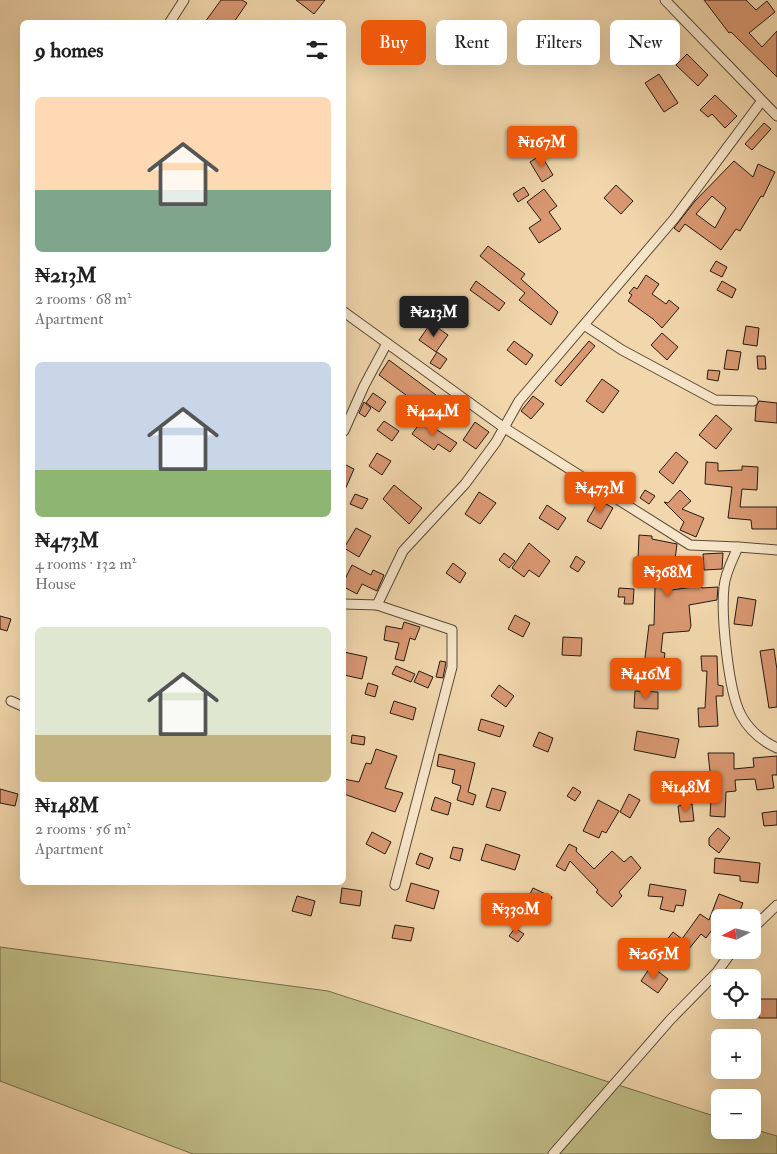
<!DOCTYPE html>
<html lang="en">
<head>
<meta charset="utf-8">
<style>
  body { margin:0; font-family:"IM FELL Double Pica",serif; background:#f6f6f6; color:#222; height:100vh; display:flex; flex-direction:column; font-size:19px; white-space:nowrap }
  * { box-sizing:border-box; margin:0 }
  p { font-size:16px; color:#767676 }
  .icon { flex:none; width:28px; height:28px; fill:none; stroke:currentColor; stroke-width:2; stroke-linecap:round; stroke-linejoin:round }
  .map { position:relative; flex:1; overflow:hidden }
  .sheet { position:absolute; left:20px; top:20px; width:326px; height:865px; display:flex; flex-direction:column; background:#fff; border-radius:8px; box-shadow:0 5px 20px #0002 }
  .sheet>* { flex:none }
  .guide { position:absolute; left:361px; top:20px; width:340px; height:45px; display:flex; gap:10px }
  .needle { width:32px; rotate:263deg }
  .fabs { position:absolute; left:711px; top:909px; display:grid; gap:10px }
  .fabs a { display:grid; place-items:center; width:50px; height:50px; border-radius:8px; background:#fff; box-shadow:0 5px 20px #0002; font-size:25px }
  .price { position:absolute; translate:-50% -42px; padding:0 11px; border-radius:5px; background:#ea580c; color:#fff; font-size:16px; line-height:32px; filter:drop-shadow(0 1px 2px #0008) }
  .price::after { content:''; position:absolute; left:50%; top:30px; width:15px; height:11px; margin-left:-8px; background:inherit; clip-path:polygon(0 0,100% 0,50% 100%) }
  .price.on { background:#222; color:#fff }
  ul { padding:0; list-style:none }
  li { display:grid; align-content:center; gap:10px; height:265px; padding:0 15px }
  li span { display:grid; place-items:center; height:155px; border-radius:8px; color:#555 }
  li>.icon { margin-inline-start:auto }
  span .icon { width:90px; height:90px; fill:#fffc; stroke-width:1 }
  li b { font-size:21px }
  h2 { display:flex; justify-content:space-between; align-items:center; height:60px; padding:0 15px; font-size:21px }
  .tag { padding:0 18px; border-radius:8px; background:#fff; box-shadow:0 5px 20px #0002; font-size:18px; line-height:45px }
  .tag.on { background:#ea580c; color:#fff }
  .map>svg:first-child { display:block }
  .green { fill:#c0bd86; stroke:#726c4c }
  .building { fill:#d99872; stroke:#231a12; fill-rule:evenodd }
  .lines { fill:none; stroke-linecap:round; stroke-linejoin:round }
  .minor-casing { stroke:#574938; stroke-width:11 }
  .minor { stroke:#f7e5c9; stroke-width:9 }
</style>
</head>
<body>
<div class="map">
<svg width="777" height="1154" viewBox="0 0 777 1154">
  <rect width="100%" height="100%" fill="#f2d7ac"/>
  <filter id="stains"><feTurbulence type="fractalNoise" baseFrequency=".004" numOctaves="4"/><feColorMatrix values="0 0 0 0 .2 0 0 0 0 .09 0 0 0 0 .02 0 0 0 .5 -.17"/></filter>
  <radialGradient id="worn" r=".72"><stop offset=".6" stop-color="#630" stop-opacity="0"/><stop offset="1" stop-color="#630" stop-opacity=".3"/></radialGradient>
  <path class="green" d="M0 947 328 991 720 1118V1130L753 1129 777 1136V1154H193L0 1081Z"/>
  <g class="building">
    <path d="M221 0H242L247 3 234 22H205Z"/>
    <path d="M296 0H325L314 14Z"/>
    <path d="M704 0H746L756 10 767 1 775 12 749 33 762 47 777 31V77L731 32 729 33Z"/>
    <path d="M687 54 708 75 698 86 676 65Z"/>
    <path d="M659 74 678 103 664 112 645 83Z"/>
    <path d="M715 95 737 116 725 128 712 114 708 117 700 110Z"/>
    <path d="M764 123 771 129 752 150 745 144Z"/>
    <path d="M541 155 553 175 542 182 530 162Z"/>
    <path d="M734 161 753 177 758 164 775 172 763 197 761 196 740 231 736 229 721 250 685 224 679 232 674 228 695 201ZM712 196 726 208 715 228 696 214Z"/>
    <path d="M616 185 633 201 621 214 604 198Z"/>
    <path d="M524 187 529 195 518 202 513 194Z"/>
    <path d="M544 189 557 206 549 212 561 229 539 243 529 228 541 220 527 202Z"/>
    <path d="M488 246 525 274 521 279 558 312 551 325 519 300 525 293 480 256Z"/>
    <path d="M716 261 727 267 722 277 710 271Z"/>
    <path d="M646 275 659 284 652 294 666 304 669 300 679 308 662 328 653 319 628 301 632 295 629 293 634 287 637 289Z"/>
    <path d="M476 281 505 303 499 311 470 290Z"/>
    <path d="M722 281 736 289 732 298 717 290Z"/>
    <path d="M431 323 448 335 436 352 419 340Z"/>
    <path d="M746 326 759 328 757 346 743 344Z"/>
    <path d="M662 333 678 347 667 360 651 345Z"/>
    <path d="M514 341 533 355 526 365 507 350Z"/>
    <path d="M589 341 595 346 561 386 555 381Z"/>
    <path d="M727 350 741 352 738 370 724 369Z"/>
    <path d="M437 352 447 359 440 369 430 363Z"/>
    <path d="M757 356H765L766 369H758Z"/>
    <path d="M389 360 436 395 426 410 379 375Z"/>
    <path d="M708 370 720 371 718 381 707 379Z"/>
    <path d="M602 379 619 391 603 413 586 401Z"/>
    <path d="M373 393 386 402 379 412 366 403Z"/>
    <path d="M533 396 544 404 531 419 521 411Z"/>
    <path d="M759 401 777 403V423L755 421 756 407Z"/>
    <path d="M364 402 371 408 365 417 359 413Z"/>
    <path d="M716 415 732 429 716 449 699 435Z"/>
    <path d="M422 420 457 443 450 452 438 444 434 450 412 434Z"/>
    <path d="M384 421 399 431 392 441 377 430Z"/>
    <path d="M475 422 489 432 476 449 463 440Z"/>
    <path d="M676 452 688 462 673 484 659 472Z"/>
    <path d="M377 453 391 461 382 475 369 466Z"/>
    <path d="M706 462 718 463V471L742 470V466L758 467 757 490 742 489 740 507H777V529H752L751 520 728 518 732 487 705 484Z"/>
    <path d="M344 464 354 469 344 492Z"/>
    <path d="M394 485 422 508 409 524 383 499Z"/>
    <path d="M645 490 655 496 649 504 640 498Z"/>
    <path d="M680 490 691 501 682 509 704 518 696 537 680 530 684 522 664 502 668 503Z"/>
    <path d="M479 492 496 503 480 524 465 514Z"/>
    <path d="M355 494 368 499 362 509 350 504Z"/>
    <path d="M599 500 613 508 601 529 587 521Z"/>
    <path d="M547 505 566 518 558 530 539 518Z"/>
    <path d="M356 528 371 536 359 557 344 548Z"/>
    <path d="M639 535 652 536V539L677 544 671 590 701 586 702 588 718 587 717 600 689 605 691 626 689 631 663 633 661 652 665 653 663 668 644 666 649 625H654L655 587H652L655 561 638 560Z"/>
    <path d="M529 543 550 561 539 577 529 570 524 577 512 568Z"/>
    <path d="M504 553 515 561 509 568 499 560Z"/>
    <path d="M723 553 722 569 704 570 703 554Z"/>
    <path d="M576 556 585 562 578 572 570 567Z"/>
    <path d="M453 563 466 573 460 583 446 573Z"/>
    <path d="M352 565 371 575 373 570 384 575 377 591 362 584 357 594 344 587V581Z"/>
    <path d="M619 588 634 589 633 604H624L625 597H618Z"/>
    <path d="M738 597 756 600 752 626 734 624Z"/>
    <path d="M515 615 530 623 523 637 508 629Z"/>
    <path d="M0 616 11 619 7 631 0 629Z"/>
    <path d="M404 622 420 627 415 640 410 638 404 661 395 659 399 643 384 640 386 626 402 629Z"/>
    <path d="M563 637 582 638 581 656 562 655Z"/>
    <path d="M774 649 777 670V707L769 708 760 651Z"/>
    <path d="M344 652 367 657 362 679 344 675Z"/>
    <path d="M701 656H717L718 685 723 686V696H716L718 726 699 727 698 708H705L707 671H702Z"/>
    <path d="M440 661 446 662 443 678 436 677Z"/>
    <path d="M396 666 415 674 411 682 392 674Z"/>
    <path d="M626 667 637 669 635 683 625 682Z"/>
    <path d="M419 671 433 677 428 688 414 682Z"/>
    <path d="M368 683 378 686 375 697 365 694Z"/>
    <path d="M499 685 514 696 506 707 491 696Z"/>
    <path d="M635 691 658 692V709L634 708Z"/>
    <path d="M394 701 416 708 413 720 390 713Z"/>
    <path d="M481 719 504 726 500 737 478 730Z"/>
    <path d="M637 731 679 739 675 758 634 750Z"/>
    <path d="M539 732 553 738 548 752 533 746Z"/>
    <path d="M352 735 365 737 364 745 351 743Z"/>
    <path d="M376 749 397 756 385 788 403 793 395 812 344 794V779L359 782 366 763 371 764Z"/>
    <path d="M708 753H734V769L754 767 753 758 777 756V775H772L774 788 757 790 755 779 735 780 736 791 726 792 725 817 710 816 711 799H713Z"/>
    <path d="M439 754 475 763 468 792 476 795 473 805 457 800 461 786 452 783 455 770 437 766Z"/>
    <path d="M573 787 581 792 575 801 567 796Z"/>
    <path d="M492 788 506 792 500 811 486 807Z"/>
    <path d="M0 789 18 794 15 806 0 803Z"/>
    <path d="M629 794 640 800 630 818 620 812Z"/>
    <path d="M435 797 451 803 448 815 431 810Z"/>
    <path d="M598 800 619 811 606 833 602 831 599 838 583 831Z"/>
    <path d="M692 804 694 821 680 822 678 806Z"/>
    <path d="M777 811V825L764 826 762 813Z"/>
    <path d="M718 828 730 838 719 853 709 845V838Z"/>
    <path d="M372 832 391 842 385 854 366 844Z"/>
    <path d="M486 844 520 855 515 870 481 860Z"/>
    <path d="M569 844 577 848 576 851 594 869 612 851 624 862 631 856 641 868 619 892 622 896 612 907 596 892 598 890 570 861 565 871 556 866Z"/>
    <path d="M453 847 463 849 460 861 450 858Z"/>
    <path d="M420 853 433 858 429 869 416 864Z"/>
    <path d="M715 858 760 863 758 883 740 881V876L714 873Z"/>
    <path d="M411 883 439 891 434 909 406 901Z"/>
    <path d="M650 884 686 890 683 906 676 905 674 912 660 909 663 897 648 896Z"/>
    <path d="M342 888 362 891 360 906 340 903Z"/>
    <path d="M533 888 552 897 544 916 524 906Z"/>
    <path d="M719 894 743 903 737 918 722 916 706 938 701 934 684 955 666 941 673 932 682 939 700 914 709 920Z"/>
    <path d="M297 896 315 901 311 916 292 911Z"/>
    <path d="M395 925 414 928 411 941 392 938Z"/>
    <path d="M515 928 524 934 518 942 509 936Z"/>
    <path d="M651 966 668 979 658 993 641 981Z"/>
    <rect x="759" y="999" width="18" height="19"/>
  </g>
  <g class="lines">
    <defs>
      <g id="minor">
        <path d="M665 0 777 116"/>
        <path d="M170 22 184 0"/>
        <path d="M344 312 503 427 690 545 738 547"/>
        <path d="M584 325 622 350 715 400 753 401"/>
        <path d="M344 431 364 386 387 343"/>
        <path d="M777 550 738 547C733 559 725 573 724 587 721 614 728 691 741 715 749 730 762 741 777 748"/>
        <path d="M344 604 377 605 452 630V667L395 885"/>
        <path d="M377 605 403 551 465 484 496 442 519 401 674 219 761 102"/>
        <path d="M11 701 22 706"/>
        <path d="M752 929 777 905"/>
        <path d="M553 1154 671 1019 717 972 733 950"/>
      </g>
    </defs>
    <use href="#minor" class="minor-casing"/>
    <use href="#minor" class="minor"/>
  </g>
  <rect width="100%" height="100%" filter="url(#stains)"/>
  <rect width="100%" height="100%" fill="url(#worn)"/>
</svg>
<div class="fabs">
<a><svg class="needle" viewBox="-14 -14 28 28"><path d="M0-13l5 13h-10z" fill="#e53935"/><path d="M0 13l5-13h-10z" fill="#767676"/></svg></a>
<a><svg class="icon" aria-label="locate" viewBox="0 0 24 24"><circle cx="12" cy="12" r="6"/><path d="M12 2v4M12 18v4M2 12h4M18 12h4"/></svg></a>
<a>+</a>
<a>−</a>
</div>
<b class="price" style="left:542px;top:168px">₦167M</b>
<b class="price on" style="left:434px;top:338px">₦213M</b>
<b class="price" style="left:433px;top:437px">₦424M</b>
<b class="price" style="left:600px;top:514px">₦473M</b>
<b class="price" style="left:668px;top:598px">₦368M</b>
<b class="price" style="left:646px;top:700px">₦416M</b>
<b class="price" style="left:686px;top:813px">₦148M</b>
<b class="price" style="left:516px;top:935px">₦330M</b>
<b class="price" style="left:654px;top:980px">₦265M</b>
<div class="guide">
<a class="tag on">Buy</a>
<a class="tag">Rent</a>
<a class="tag">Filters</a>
<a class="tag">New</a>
</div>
<section class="sheet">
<h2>9 homes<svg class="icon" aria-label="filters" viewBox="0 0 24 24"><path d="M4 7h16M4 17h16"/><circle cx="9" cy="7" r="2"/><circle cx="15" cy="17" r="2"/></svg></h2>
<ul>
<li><span style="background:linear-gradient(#ffd9b3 60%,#7fa58c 0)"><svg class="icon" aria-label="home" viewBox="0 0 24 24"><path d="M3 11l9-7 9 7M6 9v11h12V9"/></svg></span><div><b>₦213M</b><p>2 rooms · 68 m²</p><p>Apartment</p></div></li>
<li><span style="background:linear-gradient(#c9d6e8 70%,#8fb573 0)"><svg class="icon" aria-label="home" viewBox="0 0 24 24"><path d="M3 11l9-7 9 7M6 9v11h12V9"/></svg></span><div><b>₦473M</b><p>4 rooms · 132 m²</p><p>House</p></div></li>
<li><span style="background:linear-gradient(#dfe7d0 70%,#c2b280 0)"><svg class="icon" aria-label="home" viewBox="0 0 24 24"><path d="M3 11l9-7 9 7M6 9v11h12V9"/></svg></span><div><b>₦148M</b><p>2 rooms · 56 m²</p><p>Apartment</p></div></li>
</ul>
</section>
</div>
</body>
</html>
